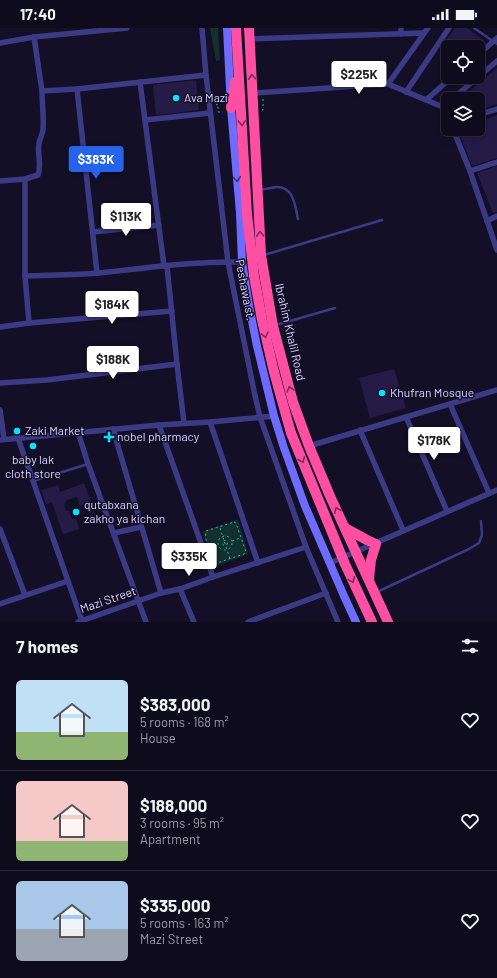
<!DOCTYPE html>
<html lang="en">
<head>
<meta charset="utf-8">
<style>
  body { margin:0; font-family:Barlow,sans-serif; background:#1c1929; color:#f1f3f6; height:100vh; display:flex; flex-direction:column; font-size:15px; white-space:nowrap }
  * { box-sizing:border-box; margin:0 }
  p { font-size:13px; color:#9b9ba3 }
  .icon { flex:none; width:22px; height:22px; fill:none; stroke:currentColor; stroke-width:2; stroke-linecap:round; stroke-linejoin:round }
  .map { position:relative; height:594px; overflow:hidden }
  .sheet { display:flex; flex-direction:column; background:#0e0b1c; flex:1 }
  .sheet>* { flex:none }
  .controls { position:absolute; left:441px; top:12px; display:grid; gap:8px }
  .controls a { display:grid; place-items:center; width:44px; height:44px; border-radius:6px; background:#0e0b1c; box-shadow:0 2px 10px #0003,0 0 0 1px #2e2b3b; font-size:20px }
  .price { position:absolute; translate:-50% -34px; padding:0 9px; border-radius:4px; background:#fff; color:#222; font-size:13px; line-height:26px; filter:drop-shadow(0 1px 2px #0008) }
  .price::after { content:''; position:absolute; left:50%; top:24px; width:12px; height:9px; margin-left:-6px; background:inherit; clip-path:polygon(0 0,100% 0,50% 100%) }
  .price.active { background:#2563eb; color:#fff }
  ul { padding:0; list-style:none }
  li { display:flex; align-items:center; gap:12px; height:100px; padding:0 16px }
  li+li { border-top:1px solid #2e2b3b }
  li span { display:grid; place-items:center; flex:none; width:112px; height:80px; border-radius:6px; color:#555 }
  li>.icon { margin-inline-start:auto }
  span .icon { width:48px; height:48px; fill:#fffc; stroke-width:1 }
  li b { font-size:17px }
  h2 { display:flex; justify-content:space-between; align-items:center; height:48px; padding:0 16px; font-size:17px }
  .status { display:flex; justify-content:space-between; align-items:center; height:28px; padding:0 20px; background:#0e0b1c; direction:ltr }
  .status svg { height:11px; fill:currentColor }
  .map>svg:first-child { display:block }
  .green { fill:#12302f }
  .building { fill:#241b47 }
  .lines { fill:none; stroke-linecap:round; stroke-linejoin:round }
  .path { stroke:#2fb8b0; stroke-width:1; stroke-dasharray:2 3; stroke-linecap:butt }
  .lane { stroke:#3d3a85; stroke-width:2.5 }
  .street { stroke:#3d3a85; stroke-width:5.5 }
  .secondary { stroke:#6f6bff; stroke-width:8 }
  .highway { stroke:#ff4fa3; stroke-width:10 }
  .oneway { stroke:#7d2c5e }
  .oneway2 { stroke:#38347d }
  .poi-dot { fill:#00e5ff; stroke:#130f26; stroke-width:1.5 }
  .labels { text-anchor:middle; stroke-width:3; stroke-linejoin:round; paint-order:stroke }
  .poi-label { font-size:12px; fill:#d9d4ff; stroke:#130f26; text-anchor:start }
  .street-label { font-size:12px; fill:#d9d4ff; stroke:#130f26 }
</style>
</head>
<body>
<div class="status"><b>17:40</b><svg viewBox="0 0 49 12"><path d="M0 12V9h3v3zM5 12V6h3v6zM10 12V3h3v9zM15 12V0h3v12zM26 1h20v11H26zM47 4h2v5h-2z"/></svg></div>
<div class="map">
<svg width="497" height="594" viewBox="0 0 497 594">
  <rect width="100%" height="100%" fill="#130f26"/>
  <g class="green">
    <path d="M210 0H218L220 32 216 33Z"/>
    <path d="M236 492H238L248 525 246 527 216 538 214 536 203 505 204 503Z"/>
  </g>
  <g class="building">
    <path d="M455 0H467L485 13 478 19H448L444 15Z"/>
    <path d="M497 40V76L478 83V71H460Z"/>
    <path d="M196 52 199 82 156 87 153 57Z"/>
    <path d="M497 87V130L472 138 458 102 461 101H478V94Z"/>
    <path d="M497 138V184L493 185 477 145Z"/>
    <path d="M394 341 406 380 370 390 359 350Z"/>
    <path d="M84 455 91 474 80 478 77 469 67 472 64 477 66 483H69L72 491 76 490 79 501 63 506 52 474 46 476 41 462 58 457 60 464Z"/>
  </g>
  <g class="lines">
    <g class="path">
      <path d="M216 77 218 76V84H223"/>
      <path d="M262 82H263V70"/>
      <path d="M234 494 236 495 246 524 244 526 217 535 214 534C211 525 204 513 206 503Z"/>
      <path d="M220 500 230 531"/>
      <circle cx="225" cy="515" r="7"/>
      <circle cx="225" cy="515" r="2.5"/>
      <path d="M232 513 240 510"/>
      <path d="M210 520 218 517"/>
    </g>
    <g class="lane">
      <path d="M474 0 497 16"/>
      <path d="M260 162C265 161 271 160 276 159 294 158 295 178 298 191"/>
      <path d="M264 227 382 192"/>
      <path d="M276 297 335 280"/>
      <path d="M33 453 88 436"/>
      <path d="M377 564 469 521 479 515 482 507 481 493"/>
    </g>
    <g class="street">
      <path d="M202 0 206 47 228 234 254 363 260 389 306 519 338 594"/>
      <path d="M401 0V6"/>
      <path d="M34 9 42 63"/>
      <path d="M249 11 424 5"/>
      <path d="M0 15 34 9 127 0"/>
      <path d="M478 27 497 10"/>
      <path d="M140 54 164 238"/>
      <path d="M388 56 443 79 448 90"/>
      <path d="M77 61 97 245"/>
      <path d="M406 64 449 0"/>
      <path d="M253 65 388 56 428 0"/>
      <path d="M452 71 497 33"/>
      <path d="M426 72 452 49"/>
      <path d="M443 79 448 75"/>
      <path d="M478 87 497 81"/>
      <path d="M145 92 210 85"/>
      <path d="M453 101 470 143 497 222"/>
      <path d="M470 143 497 134"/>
      <path d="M25 151V248L29 295"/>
      <path d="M0 153 25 151 38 147C42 136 37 127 39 116 39 111 43 107 43 101 44 89 42 76 42 63L77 61 206 47"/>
      <path d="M487 193 497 188"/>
      <path d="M93 204 159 197"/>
      <path d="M167 238 177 336 184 395"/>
      <path d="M25 248C50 247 74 247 99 245 146 240 194 233 242 234"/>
      <path d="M0 299 29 295 172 283"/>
      <path d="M0 355 47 352 177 336"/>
      <path d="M450 376 489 465"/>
      <path d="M0 382 4 411"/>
      <path d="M406 389 447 483"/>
      <path d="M210 394 258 535"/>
      <path d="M159 397 213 549"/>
      <path d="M113 401 161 565"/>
      <path d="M360 402 403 502"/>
      <path d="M78 404 88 436 146 594"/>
      <path d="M15 410H18L82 593"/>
      <path d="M0 412 159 397 210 394 274 388"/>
      <path d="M309 418 497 362"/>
      <path d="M0 501 25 567"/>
      <path d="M114 505 141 499"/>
      <path d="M330 535 497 462"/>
      <path d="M180 561 194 594"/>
      <path d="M0 576 68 553"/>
      <path d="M78 594 161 565 180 561 213 549 306 519"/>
      <path d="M248 594 326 565"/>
    </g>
    <path class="secondary" d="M227 0 231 80 240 185 242 234 249 278 257 318 274 388 284 420 305 478 344 568 356 594"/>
    <g class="highway">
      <path d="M236 0 247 186 254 248 262 292 274 344 291 405 345 536 372 594"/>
      <path d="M249 0 261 227 273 298 293 374 309 418 330 468 388 594"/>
      <path d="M231 80 235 54"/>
      <path d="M345 500 367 512 376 516 371 532 369 551"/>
    </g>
  </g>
  <defs><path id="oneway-chevron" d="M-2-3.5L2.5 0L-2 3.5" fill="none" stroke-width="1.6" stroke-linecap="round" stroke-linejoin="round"/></defs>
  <g class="oneway">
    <use href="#oneway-chevron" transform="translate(252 49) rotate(-94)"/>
    <use href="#oneway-chevron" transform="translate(242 95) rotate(87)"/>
    <use href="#oneway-chevron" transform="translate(260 206) rotate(-93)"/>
    <use href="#oneway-chevron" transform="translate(265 307) rotate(77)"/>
    <use href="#oneway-chevron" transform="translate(290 361) rotate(-105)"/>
    <use href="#oneway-chevron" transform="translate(302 432) rotate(68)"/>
    <use href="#oneway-chevron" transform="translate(337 482) rotate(-115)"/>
    <use href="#oneway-chevron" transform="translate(352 552) rotate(66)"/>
  </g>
  <use class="oneway2" href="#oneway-chevron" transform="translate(237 151) rotate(85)"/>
  <g class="poi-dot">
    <circle cx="176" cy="70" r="4"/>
    <circle cx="382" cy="365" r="4"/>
    <circle cx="17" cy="403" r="4"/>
    <path d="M107 403h4v4h4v4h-4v4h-4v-4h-4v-4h4z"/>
    <circle cx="33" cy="418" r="4"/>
    <circle cx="76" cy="484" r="4"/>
  </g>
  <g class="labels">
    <g class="poi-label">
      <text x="184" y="74">Ava Mazî</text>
      <text x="390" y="369">Khufran Mosque</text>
      <text x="25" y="407">Zaki Market</text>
      <text x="117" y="413">nobel pharmacy</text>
      <text x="33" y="436" text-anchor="middle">baby lak<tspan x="33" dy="14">cloth store</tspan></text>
      <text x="84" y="481">qutabxana<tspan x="84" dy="14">zakho ya kichan</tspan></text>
    </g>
    <g class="street-label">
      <text transform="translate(245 262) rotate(79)" y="4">Peshawa st.</text>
      <text transform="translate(290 304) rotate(77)" y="4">Ibrahim Khalil Road</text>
      <text transform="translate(108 572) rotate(-19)" y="4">Mazi Street</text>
    </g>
  </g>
</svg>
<div class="controls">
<a><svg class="icon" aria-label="locate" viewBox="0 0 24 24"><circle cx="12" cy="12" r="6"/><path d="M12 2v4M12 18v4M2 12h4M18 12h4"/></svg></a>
<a><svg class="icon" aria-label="layers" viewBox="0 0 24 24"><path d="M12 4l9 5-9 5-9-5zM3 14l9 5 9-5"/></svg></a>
</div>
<b class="price" style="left:359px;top:67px">$225K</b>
<b class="price active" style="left:96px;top:152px">$383K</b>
<b class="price" style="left:126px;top:209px">$113K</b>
<b class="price" style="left:112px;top:297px">$184K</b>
<b class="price" style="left:113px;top:352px">$188K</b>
<b class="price" style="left:434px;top:433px">$178K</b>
<b class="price" style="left:189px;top:549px">$335K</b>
</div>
<section class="sheet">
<h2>7 homes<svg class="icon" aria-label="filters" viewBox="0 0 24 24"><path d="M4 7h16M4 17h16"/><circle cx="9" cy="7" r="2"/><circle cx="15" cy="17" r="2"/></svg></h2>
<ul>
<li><span style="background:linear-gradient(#bfe0f5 65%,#8fb573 0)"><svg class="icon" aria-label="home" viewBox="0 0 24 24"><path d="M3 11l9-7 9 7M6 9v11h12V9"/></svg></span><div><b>$383,000</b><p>5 rooms · 168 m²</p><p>House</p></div><svg class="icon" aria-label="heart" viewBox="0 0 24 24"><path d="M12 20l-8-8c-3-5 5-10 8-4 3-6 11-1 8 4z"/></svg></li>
<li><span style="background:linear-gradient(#f6c9c9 75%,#8fb573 0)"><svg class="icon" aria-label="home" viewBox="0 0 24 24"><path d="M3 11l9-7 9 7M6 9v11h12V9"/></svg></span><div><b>$188,000</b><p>3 rooms · 95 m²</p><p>Apartment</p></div><svg class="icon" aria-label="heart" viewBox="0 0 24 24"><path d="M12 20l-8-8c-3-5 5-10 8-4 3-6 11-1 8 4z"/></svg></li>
<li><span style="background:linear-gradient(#a9c7e8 60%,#9aa5b1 0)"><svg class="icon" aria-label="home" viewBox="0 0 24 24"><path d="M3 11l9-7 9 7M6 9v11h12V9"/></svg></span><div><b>$335,000</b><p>5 rooms · 163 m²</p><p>Mazi Street</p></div><svg class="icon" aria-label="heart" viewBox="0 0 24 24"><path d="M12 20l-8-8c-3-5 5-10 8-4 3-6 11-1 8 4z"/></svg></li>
</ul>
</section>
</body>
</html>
